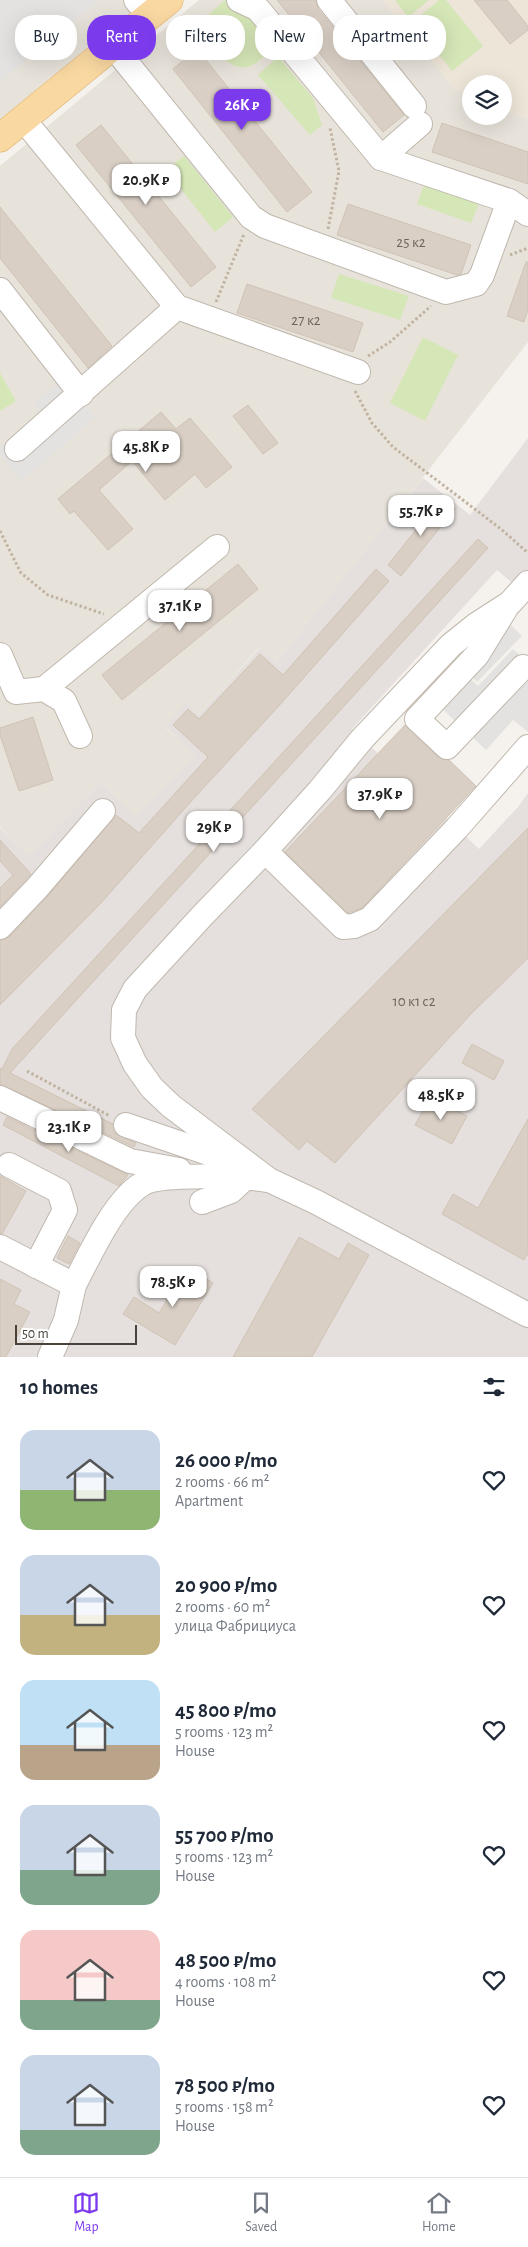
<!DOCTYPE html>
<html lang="en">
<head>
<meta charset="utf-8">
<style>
  body { margin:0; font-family:"Alegreya Sans",sans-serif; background:#f6f6f7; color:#1f2937; height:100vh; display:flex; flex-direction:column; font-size:19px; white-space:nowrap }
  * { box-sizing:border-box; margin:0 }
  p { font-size:16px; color:#747a83 }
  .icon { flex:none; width:28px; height:28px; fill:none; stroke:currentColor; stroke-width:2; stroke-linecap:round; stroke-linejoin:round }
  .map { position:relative; height:1357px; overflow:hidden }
  .details { display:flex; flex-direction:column; background:#fff; flex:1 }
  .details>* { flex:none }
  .top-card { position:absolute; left:15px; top:15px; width:499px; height:45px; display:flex; gap:10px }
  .buttons { position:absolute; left:462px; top:75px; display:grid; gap:10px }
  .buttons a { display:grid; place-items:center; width:50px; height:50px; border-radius:50%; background:#fff; box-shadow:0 5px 20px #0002; font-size:25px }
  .scale { position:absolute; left:15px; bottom:12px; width:122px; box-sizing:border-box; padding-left:5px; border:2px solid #49423a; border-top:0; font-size:14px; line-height:18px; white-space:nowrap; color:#49423a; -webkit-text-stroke:4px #fff; paint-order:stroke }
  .price { position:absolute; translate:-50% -42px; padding:0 11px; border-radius:10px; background:#fff; color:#222; font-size:16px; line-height:32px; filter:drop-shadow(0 1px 2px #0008) }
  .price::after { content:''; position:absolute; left:50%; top:30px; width:15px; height:11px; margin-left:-8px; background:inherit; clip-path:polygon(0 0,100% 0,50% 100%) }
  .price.selected { background:#7c3aed; color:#fff }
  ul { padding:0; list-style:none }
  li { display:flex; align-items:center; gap:15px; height:125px; padding:0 20px }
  li span { display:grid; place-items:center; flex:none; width:140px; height:100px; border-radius:15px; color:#555 }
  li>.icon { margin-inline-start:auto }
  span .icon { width:60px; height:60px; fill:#fffc; stroke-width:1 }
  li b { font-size:21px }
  h2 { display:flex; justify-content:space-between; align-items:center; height:60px; padding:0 20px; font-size:21px }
  .tag { padding:0 18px; border-radius:20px; background:#fff; box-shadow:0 5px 20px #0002; font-size:18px; line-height:45px }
  .tag.selected { background:#7c3aed; color:#fff }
  .tabs { display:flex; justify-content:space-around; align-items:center; height:70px; border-top:1px solid #e0e1e3; background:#fff; font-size:14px; color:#747a83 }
  .tabs a { display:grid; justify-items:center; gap:2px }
  .tabs .selected { color:#7c3aed }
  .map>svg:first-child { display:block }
  .residential { fill:#e8e3da }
  .industrial { fill:#e5e0dd }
  .education { fill:#ede5d7 }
  .green { fill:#d5e6b7 }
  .parking { fill:#e4e2e0 }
  .building { fill:#d9cfc5; stroke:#d0c3b5 }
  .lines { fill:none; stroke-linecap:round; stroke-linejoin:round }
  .minor-casing { stroke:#c0b8ae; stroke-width:26 }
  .major-casing { stroke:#deb371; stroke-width:29 }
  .path { stroke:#c1b3a1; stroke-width:3; stroke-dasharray:2.5 2.5; stroke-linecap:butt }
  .minor { stroke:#fff; stroke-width:24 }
  .major { stroke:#f9d8a1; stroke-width:28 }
  .labels { text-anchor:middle; stroke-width:4; stroke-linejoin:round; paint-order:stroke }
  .number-label { font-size:15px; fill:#6d655d }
</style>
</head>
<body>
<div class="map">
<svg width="528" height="1357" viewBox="0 0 528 1357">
  <rect width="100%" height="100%" fill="#f5f1ec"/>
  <g class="residential">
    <path d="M0 0H146L0 119Z"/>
    <path d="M199 0H383L455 89 471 96V116H504V109L528 119V342L368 548 276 663 259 648 199 714 165 727 196 755 134 817 101 782 29 857 0 827V166Z"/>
  </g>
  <path class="industrial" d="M528 438V573L516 586 497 570 352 729 479 849 518 807 528 793V1357H0V828L29 856 101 782 134 816 195 755 165 726 186 703 199 714 260 648 276 663 423 478 470 515Z"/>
  <path class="education" d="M383 0H528V119L504 109V84H471V96L455 89Z"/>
  <g class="green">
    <path d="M225 0H245L272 43C269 53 264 57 256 63 231 80 209 42 198 24Z"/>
    <path d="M395 0H429L408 17Z"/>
    <path d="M439 0H446L483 46 452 71 413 22Z"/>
    <path d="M278 57 313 98 322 125 310 135 258 75Z"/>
    <path d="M184 156 233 217 215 232 166 170Z"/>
    <path d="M425 182 480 201 471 223 417 204Z"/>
    <path d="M339 274 409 296 400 320 331 298Z"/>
    <path d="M423 337 458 355 425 421 390 403Z"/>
    <path d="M0 373 16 401 0 411Z"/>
  </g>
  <g class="parking">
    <path d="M0 0H95L97 2 0 81Z"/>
    <path d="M63 378 96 417 22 481 0 456V447L40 412 33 404Z"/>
    <path d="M511 625 522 636 477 682 467 672Z"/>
    <path d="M513 649 528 663V732L513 720 486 750 439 706 467 676 478 686Z"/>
  </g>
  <g class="building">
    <path d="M277 0H316L318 9 404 115 383 132Z"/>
    <path d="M474 0H507L528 26V30L510 44Z"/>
    <path d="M197 49 312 192 287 212 173 69Z"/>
    <path d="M442 123 528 152V184L432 152Z"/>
    <path d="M101 125 216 267 191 287 76 145Z"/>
    <path d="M348 204 471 245 461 274 457 275 337 235Z"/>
    <path d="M0 207 112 346 88 368 0 258Z"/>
    <path d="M526 262H528V310L524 322 507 316Z"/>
    <path d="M247 284 363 323 353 352 237 313Z"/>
    <path d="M248 405 278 443 263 454 233 416Z"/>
    <path d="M161 412 176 429 190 418 232 467 206 488 195 474 165 500 132 461 99 490 133 529 108 550 74 511 70 514 58 499Z"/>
    <path d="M441 498 455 509 401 576 388 565Z"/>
    <path d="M478 539 488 548 10 1073 113 1124 116 1134 136 1143 134 1147 0 1084V1068L2 1069 12 1049Z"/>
    <path d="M238 564 258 589 122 700 102 675Z"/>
    <path d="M376 569 389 581 277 708 196 796 100 904 0 1005V940L10 936 47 897 116 815 139 833 208 757 173 725 188 709 199 719 260 654 283 675Z"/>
    <path d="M33 717 53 780 19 791 0 735V728Z"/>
    <path d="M405 725 438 757 449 760 476 786 362 908 348 913 285 852Z"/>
    <path d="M528 828V958L470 1015 335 1163 307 1141 299 1150 252 1109Z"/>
    <path d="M0 840 31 874 0 907V888L13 875 0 861Z"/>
    <path d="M472 1044 504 1061 494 1080 462 1063Z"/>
    <path d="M430 1097 467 1116 452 1144 415 1125Z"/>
    <path d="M7 1117 124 1173 128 1175 119 1186 3 1125Z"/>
    <path d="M528 1119V1253L524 1260 442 1214 453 1194 478 1208Z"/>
    <path d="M0 1176 26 1191 2 1234 0 1233Z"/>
    <path d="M68 1236 80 1243 69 1264 57 1258Z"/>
    <path d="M299 1237 339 1259 348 1243 369 1255 312 1357H233Z"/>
    <path d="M187 1267 213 1283 175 1345 123 1314 134 1297 159 1313Z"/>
    <path d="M0 1279 21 1290 14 1304 30 1312 6 1357H0Z"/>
  </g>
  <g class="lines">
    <defs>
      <g id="minor">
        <path d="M136 0 149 16"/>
        <path d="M239 0 258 9 381 158 509 201 528 214"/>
        <path d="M329 0 414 106"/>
        <path d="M113 46 251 217 265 226 446 292 476 284 482 275 509 201"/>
        <path d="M23 119 177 307 358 372"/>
        <path d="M381 158 420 124"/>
        <path d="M0 290 81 394"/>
        <path d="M17 449 177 307"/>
        <path d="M528 583 510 603 476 625 451 645 362 739 320 790 265 851 202 916 135 989 124 1010 123 1038 135 1064 152 1088 171 1106 269 1180 316 1202 528 1315"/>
        <path d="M506 608 477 655 417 719 447 747 523 667"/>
        <path d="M0 655 16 692 44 689 64 701 80 736"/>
        <path d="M44 689 217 547"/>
        <path d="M265 851 343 927 354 926 370 919 457 828 528 747"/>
        <path d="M0 927 37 888 103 811"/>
        <path d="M0 1098 130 1161 179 1170"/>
        <path d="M126 1125 208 1153 239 1158"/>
        <path d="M9 1165 59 1191 65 1210 36 1266"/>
        <path d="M202 1202 231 1191 246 1177"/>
        <path d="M0 1247 74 1285 66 1320 50 1357"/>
        <path d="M74 1285C90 1255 113 1202 142 1184 160 1173 244 1176 267 1180"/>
      </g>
      <path id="major" d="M0 138 169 0"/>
    </defs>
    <use href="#minor" class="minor-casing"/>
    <use href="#major" class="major-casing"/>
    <g class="path">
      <path d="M328 229 339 171 330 128"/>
      <path d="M510 255 528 248"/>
      <path d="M216 302 244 234"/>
      <path d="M368 356 390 342 431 306"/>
      <path d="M355 391 372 423 393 447 501 529 528 553"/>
      <path d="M0 531 21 573 48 595 104 614"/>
      <path d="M27 1071 110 1116"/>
    </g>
    <use href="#minor" class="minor"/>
    <use href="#major" class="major"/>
  </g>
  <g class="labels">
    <g class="number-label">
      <text x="411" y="247">25 к2</text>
      <text x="306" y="325">27 к2</text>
      <text x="414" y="1006">10 к1 с2</text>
    </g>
  </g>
</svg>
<div class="buttons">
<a><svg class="icon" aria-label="layers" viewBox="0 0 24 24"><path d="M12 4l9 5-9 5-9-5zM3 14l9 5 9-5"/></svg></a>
</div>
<div class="scale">50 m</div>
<b class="price selected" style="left:242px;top:131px">26K ₽</b>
<b class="price" style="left:146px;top:206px">20.9K ₽</b>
<b class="price" style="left:146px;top:473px">45.8K ₽</b>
<b class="price" style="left:421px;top:537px">55.7K ₽</b>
<b class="price" style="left:180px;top:632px">37.1K ₽</b>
<b class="price" style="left:380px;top:820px">37.9K ₽</b>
<b class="price" style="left:214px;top:853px">29K ₽</b>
<b class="price" style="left:441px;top:1121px">48.5K ₽</b>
<b class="price" style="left:69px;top:1153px">23.1K ₽</b>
<b class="price" style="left:173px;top:1308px">78.5K ₽</b>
<div class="top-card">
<a class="tag">Buy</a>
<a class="tag selected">Rent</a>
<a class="tag">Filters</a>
<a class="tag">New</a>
<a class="tag">Apartment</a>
</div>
</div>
<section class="details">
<h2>10 homes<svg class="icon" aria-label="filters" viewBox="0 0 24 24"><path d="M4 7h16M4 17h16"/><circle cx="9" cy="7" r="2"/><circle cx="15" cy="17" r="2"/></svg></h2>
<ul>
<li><span style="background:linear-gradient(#c9d6e8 60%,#8fb573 0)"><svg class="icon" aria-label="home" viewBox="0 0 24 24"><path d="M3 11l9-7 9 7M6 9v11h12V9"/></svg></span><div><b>26 000 ₽/mo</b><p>2 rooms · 66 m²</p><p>Apartment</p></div><svg class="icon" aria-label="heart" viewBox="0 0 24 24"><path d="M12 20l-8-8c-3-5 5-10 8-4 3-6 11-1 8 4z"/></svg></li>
<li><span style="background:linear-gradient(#c9d6e8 60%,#c2b280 0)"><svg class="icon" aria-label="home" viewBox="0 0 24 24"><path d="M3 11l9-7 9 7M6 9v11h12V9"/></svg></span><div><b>20 900 ₽/mo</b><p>2 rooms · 60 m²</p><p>улица Фабрициуса</p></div><svg class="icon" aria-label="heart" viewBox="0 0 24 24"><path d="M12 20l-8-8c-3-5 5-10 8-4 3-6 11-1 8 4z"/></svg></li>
<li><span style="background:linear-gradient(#bfe0f5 65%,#b9a48a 0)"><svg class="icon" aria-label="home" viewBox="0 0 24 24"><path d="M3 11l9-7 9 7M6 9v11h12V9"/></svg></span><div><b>45 800 ₽/mo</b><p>5 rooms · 123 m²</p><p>House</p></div><svg class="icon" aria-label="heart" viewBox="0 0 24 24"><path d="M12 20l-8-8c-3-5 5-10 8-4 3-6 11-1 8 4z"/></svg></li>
<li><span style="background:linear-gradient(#c9d6e8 65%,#7fa58c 0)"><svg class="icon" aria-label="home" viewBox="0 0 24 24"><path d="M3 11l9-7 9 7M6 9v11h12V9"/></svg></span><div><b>55 700 ₽/mo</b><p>5 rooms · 123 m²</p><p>House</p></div><svg class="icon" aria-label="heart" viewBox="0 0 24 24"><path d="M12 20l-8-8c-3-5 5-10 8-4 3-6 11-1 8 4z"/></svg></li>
<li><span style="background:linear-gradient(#f6c9c9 70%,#7fa58c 0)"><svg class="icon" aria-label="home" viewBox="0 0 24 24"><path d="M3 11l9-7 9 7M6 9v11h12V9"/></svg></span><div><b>48 500 ₽/mo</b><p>4 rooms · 108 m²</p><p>House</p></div><svg class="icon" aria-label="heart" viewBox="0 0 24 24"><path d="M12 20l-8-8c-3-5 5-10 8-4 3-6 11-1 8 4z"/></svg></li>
<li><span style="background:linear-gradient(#c9d6e8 75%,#7fa58c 0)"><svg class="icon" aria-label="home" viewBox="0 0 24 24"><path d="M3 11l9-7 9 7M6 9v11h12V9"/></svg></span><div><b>78 500 ₽/mo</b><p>5 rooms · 158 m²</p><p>House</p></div><svg class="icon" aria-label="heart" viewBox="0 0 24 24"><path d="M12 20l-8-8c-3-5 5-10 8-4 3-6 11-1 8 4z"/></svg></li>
</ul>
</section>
<nav class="tabs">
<a class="selected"><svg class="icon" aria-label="map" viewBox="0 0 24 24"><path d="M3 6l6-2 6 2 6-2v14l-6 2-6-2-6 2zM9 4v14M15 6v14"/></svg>Map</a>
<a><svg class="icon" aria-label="saved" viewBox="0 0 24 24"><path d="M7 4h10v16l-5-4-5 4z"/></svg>Saved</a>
<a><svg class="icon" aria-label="home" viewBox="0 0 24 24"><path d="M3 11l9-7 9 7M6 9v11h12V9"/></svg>Home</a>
</nav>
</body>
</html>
